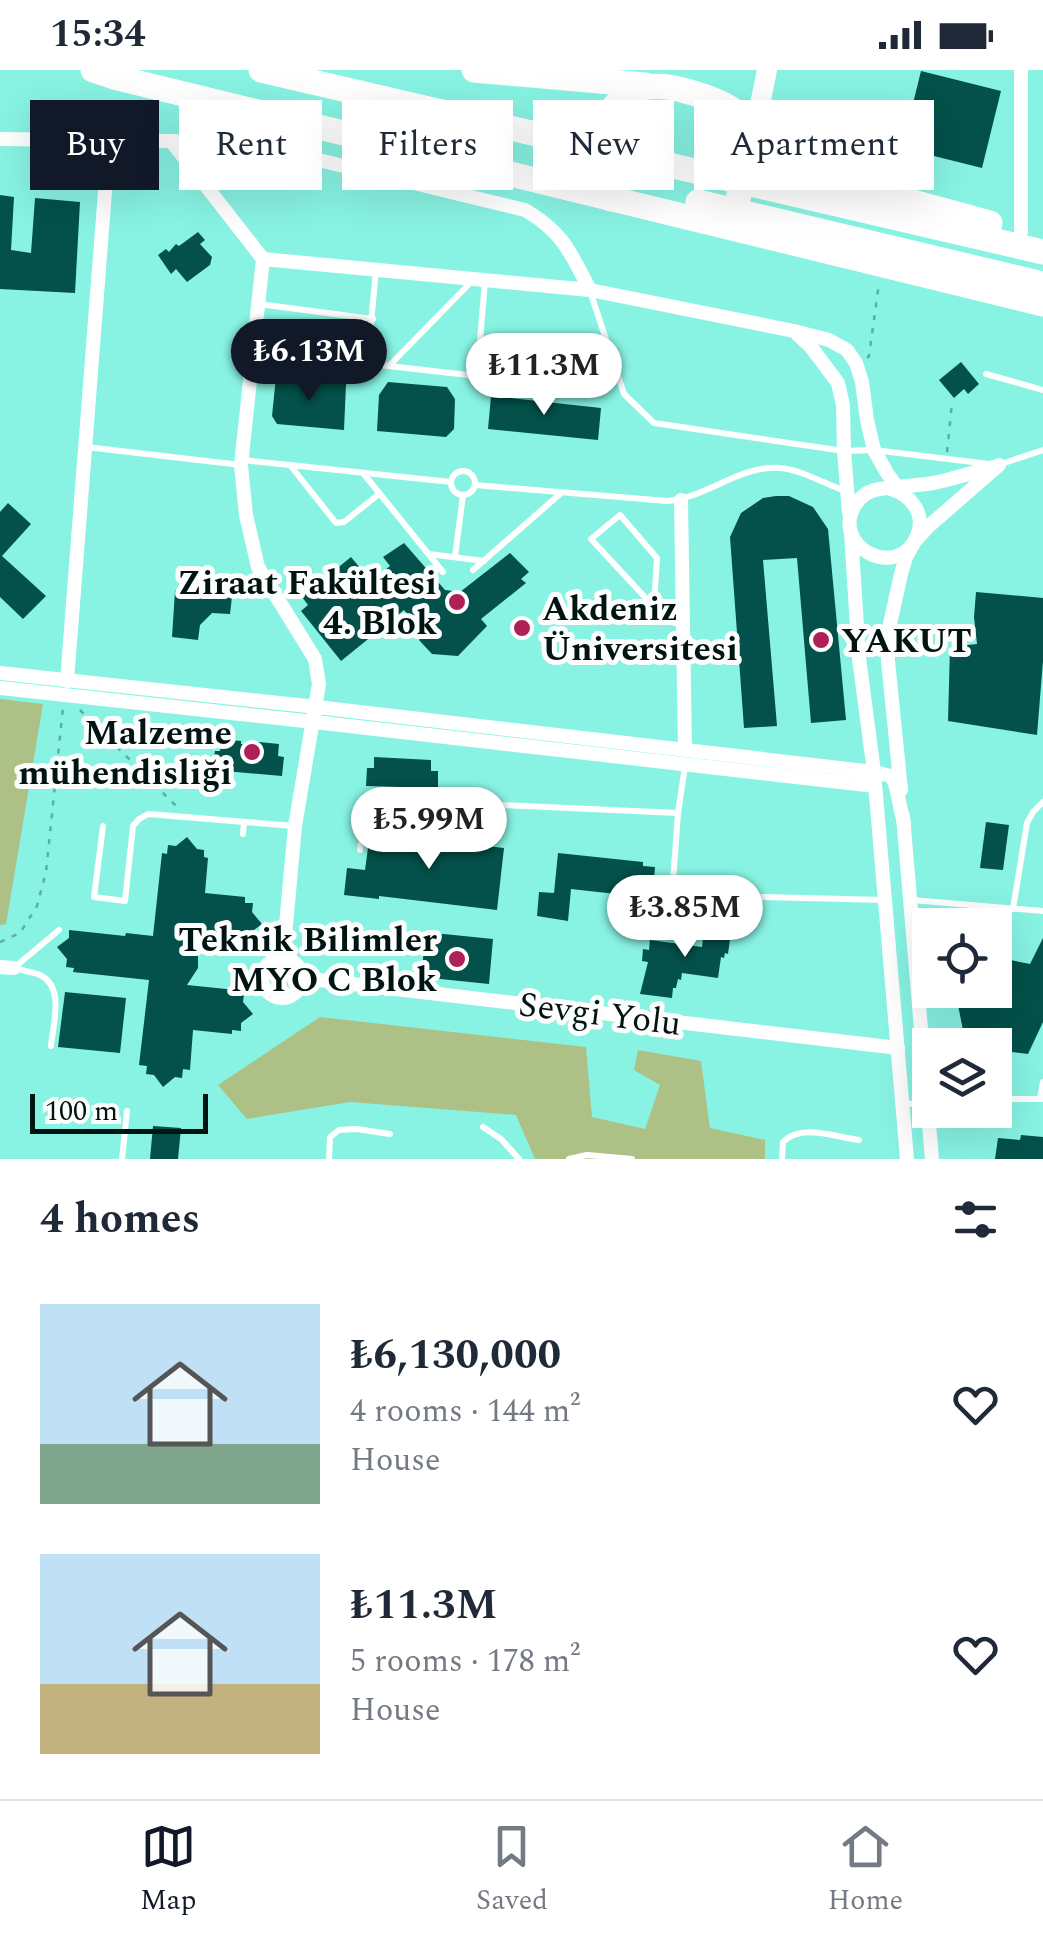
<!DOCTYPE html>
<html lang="en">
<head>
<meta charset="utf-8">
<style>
  body { margin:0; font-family:Spectral,serif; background:#f6f6f7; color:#1f2937; height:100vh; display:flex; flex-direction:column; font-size:38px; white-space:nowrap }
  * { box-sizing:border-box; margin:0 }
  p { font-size:32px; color:#747a83 }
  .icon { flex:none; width:55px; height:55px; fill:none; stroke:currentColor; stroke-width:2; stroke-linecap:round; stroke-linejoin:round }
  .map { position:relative; height:1089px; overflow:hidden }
  .panel { display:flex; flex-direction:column; background:#fff; flex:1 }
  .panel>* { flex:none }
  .hud { position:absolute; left:30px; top:30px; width:985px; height:90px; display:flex; gap:20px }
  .fabs { position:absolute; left:912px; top:838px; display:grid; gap:20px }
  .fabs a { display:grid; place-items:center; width:100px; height:100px; border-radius:0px; background:#fff; box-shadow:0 10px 40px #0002; font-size:50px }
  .scale { position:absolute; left:30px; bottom:25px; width:178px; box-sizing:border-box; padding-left:10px; border:5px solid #001411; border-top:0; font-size:28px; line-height:35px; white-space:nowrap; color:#001411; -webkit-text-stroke:8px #fdfdfd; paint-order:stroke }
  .price { position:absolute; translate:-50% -85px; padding:0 22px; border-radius:35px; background:#fff; color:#222; font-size:32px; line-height:65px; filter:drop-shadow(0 2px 5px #0008) }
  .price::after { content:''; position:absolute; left:50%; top:60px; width:30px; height:22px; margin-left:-15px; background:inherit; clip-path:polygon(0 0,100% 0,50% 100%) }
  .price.active { background:#111827; color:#fff }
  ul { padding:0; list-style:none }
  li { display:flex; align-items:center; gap:30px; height:250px; padding:0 40px }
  li span { display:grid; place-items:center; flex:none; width:280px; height:200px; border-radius:0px; color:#555 }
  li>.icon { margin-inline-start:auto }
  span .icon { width:120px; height:120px; fill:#fffc; stroke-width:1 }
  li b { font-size:42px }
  h2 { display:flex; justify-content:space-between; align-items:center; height:120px; padding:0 40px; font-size:42px }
  .pill { padding:0 35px; border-radius:0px; background:#fff; box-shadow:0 10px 40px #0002; font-size:35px; line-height:90px }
  .pill.active { background:#111827; color:#fff }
  .status { display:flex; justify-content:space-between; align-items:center; height:70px; padding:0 50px; background:#fff; direction:ltr }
  .status svg { height:28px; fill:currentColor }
  .tabs { display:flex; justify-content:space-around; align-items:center; height:140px; border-top:2px solid #e0e1e3; background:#fff; font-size:28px; color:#747a83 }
  .tabs a { display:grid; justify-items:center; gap:5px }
  .tabs .active { color:#111827 }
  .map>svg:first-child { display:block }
  .green { fill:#adc187 }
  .building { fill:#03514a }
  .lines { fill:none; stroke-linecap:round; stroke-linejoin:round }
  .path { stroke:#5dada1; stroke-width:2.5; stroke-dasharray:5 8; stroke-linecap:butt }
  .lane { stroke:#fff; stroke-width:6 }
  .street { stroke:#fff; stroke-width:14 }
  .primary { stroke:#fff; stroke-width:20 }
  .highway { stroke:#fff; stroke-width:25 }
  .poi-dot { fill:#af2058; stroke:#fdfdfd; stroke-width:4 }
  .labels { text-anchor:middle; stroke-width:10; stroke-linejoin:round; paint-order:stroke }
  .poi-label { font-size:35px; font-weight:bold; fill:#001411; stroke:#fdfdfd; text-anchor:end }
  .street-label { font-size:35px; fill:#001411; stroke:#fdfdfd }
</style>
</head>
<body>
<div class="status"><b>15:34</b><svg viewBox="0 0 49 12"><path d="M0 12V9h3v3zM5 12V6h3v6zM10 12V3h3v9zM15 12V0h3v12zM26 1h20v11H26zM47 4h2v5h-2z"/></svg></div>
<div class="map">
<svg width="1043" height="1089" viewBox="0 0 1043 1089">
  <rect width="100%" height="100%" fill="#88f3e3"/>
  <g class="green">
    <path d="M0 629 43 634 6 854 0 855Z"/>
    <path d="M320 947 586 977 592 1047 645 1059 660 1015 634 1000 638 980 701 991 710 1058 765 1070V1089H535L516 1045 350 1032 247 1049 218 1015Z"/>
  </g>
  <g class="building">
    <path d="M921 1 1001 21 982 98 902 78Z"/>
    <path d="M0 125 14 127 11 180 31 183 35 128 80 132 75 223 0 219Z"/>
    <path d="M198 162 205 170 200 174 212 187 210 195 187 212 176 199 171 204 158 185 166 179 169 182 176 174 179 176Z"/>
    <path d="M961 292 979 314 968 324 964 319 954 328 939 310Z"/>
    <path d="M276 307 346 314 344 360 277 354 272 346Z"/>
    <path d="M388 312 447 317 455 329 454 359 446 367 377 361 379 325Z"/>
    <path d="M491 326 601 338 598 370 488 359Z"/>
    <path d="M776 426H789L813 437 828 459 846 650 811 653 797 488 763 490 777 656 744 658 730 467 741 443 763 428Z"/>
    <path d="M8 433 31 454 2 486 46 526 23 549 0 527V442Z"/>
    <path d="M404 473 445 520 460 522 510 483 529 502 521 509 526 513 481 549 487 556 458 586 432 584 419 570 423 564 404 540 341 591 301 541 308 535 302 527 351 487 371 511 390 496 383 487Z"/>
    <path d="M186 513 233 518 230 544 212 543 200 555 198 570 172 567 175 521Z"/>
    <path d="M976 522 1043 528V591L1037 665 948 651 950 577 977 574 974 547Z"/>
    <path d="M222 669 241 671V674L259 677V672L279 674 278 686 284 687 282 706 212 700 215 681H220Z"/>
    <path d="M374 687 431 690V701H438V718L366 716 367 698H374Z"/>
    <path d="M986 752 1009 755 1003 800 980 798Z"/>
    <path d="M370 763 504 778 497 840 379 826V829L344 825 347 798 365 800Z"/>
    <path d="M187 767 197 779 204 780V787L208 788 205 823 245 827V833H253L252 842 262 854 250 863 249 870 241 869V874L193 870 198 884V898L187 915 236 920V924H244L243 932 253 944 241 953V961L232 960V964L193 960 190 1000 183 999 182 1008 175 1007 163 1017 154 1005 146 1004 147 996 139 995 149 910 73 902 74 898 66 897 67 889 57 877 69 868V860L125 866 126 863 153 866 162 783 167 784 168 775 176 776Z"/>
    <path d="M558 783 643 792V796L655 797 653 824 643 823V827L571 819 568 851 537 846 539 822 554 823Z"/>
    <path d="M712 847 724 849 723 854 732 855 728 884 725 883 724 888 721 887 718 908 682 903 681 910 678 909 676 918H673L672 928 640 924 648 892 642 891 643 879 649 880 650 870 702 877 705 851 712 852Z"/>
    <path d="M434 863 493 869 489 914 421 907 425 870 433 871Z"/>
    <path d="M1043 868V952L1028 984 995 980V975H966L955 920H995V887L1030 894Z"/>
    <path d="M65 922 126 928 120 983 58 977Z"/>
    <path d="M153 1056 181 1058 178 1089H150Z"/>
    <path d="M1021 1065 1043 1067V1089H995L998 1068 1020 1070Z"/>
  </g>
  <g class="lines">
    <g class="path">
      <path d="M867 288 869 286 879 213"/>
      <path d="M947 382 952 333"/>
      <path d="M80 640 177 737"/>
      <path d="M0 872 20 863 37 836 46 802 63 637"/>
    </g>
    <g class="lane">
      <path d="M590 221 624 324 654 353 844 381 874 380 989 394"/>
      <path d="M259 234 373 249"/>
      <path d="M256 281 477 306 485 211"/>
      <path d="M367 294 376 201"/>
      <path d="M389 296 473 210"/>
      <path d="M986 304 1043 320"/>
      <path d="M86 377 241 395"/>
      <path d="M243 390 451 412"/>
      <path d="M1001 394 1043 380"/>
      <path d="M290 395 336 453 344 452 379 424"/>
      <circle cx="463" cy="413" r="12"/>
      <path d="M363 403 443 502"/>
      <path d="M475 415 667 431C707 428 739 395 780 398 799 399 828 415 847 422"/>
      <path d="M429 484 484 491"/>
      <path d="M455 487 463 425"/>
      <path d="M473 500 560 424"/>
      <path d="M654 536 657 488 620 445 591 469 667 551 680 554"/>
      <path d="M685 696 678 743 672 825 886 830"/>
      <path d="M103 756 94 827 125 831 133 756 139 749 148 744 294 756"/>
      <path d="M243 764 244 752"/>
      <path d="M360 780 368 729 678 743"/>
      <path d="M912 830 1043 841"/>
      <path d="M1013 839 1027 753 1033 742 1043 732"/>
      <path d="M15 897 59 860"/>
      <path d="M15 898C23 901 33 902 40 905 65 917 53 954 51 976"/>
      <path d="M995 1029H1043"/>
      <path d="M1040 1029 1043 1012"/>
      <path d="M902 1034 929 1033"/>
      <path d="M483 1057 501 1069 519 1089"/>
      <path d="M122 1089 127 1041"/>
      <path d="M329 1089 330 1067 339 1060 357 1059 390 1064"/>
      <path d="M569 1089 587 1085 632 1089"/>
      <path d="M782 1089 783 1072C801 1053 835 1067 859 1070"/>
    </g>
    <g class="street">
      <path d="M1021 0V162"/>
      <path d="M0 69 171 71 261 76 525 140C563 162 570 182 590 220"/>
      <path d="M171 71 263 189 241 395 246 445 258 497 315 589 319 614 295 756 283 888"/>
      <path d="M263 189 590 220 794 261 829 270 847 280 856 293 862 312 867 350 874 380 887 403 900 421"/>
      <path d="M794 261 811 277 838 313 843 335 844 381 849 443"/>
      <path d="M891 419C912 425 926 445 917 466 898 512 830 477 855 435 861 426 870 420 880 419 898 416 916 416 933 413 954 409 973 402 993 397"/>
      <path d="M681 430 685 680"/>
      <path d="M851 463 859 588 874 702 907 1089"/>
      <path d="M0 603 317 637 874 702 891 706 895 713 904 754"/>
      <path d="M67 611 109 70"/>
      <path d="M0 618 314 652 875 716"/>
      <path d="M901 720 888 591V563L901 504 906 487 915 471 929 456 999 395"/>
      <path d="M903 746 932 1089"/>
      <circle cx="282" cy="908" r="20"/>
      <path d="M0 897 14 898"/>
      <path d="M302 908 898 978"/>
    </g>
    <path class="primary" d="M754 64 767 0"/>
    <g class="highway">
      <path d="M93 0 114 7 1043 234"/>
      <path d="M261 0 1043 182"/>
      <path d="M474 0 645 15"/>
      <path d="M754 64 800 96 858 117 990 153"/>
      <path d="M611 129 598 116C597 106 595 94 596 84 602 35 631 6 682 20 698 24 719 31 733 40 741 46 748 57 754 64L738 129"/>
      <path d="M698 132 1043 214"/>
    </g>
  </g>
  <g class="poi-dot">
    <circle cx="457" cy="532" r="10"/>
    <circle cx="522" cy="558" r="10"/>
    <circle cx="821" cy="570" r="10"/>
    <circle cx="252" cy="682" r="10"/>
    <circle cx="457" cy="889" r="10"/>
  </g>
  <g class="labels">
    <g class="poi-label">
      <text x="437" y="524">Ziraat Fakültesi<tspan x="437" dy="40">4. Blok</tspan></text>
      <text x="542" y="550" text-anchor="start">Akdeniz<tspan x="542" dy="40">Üniversitesi</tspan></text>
      <text x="841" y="582" text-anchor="start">YAKUT</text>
      <text x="232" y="674">Malzeme<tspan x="232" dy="40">mühendisliği</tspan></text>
      <text x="437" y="881">Teknik Bilimler<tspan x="437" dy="40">MYO C Blok</tspan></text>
    </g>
    <g class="street-label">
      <text transform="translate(600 943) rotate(7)" y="12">Sevgi Yolu</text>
    </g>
  </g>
</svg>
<div class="fabs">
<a><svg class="icon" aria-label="locate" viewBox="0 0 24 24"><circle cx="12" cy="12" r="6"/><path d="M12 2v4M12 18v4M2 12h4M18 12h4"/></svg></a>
<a><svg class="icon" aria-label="layers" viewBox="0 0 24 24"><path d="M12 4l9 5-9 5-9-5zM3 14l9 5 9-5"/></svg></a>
</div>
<div class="scale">100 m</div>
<b class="price active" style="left:309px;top:334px">₺6.13M</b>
<b class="price" style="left:544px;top:348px">₺11.3M</b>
<b class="price" style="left:429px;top:802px">₺5.99M</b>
<b class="price" style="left:685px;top:890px">₺3.85M</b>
<div class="hud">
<a class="pill active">Buy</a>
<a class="pill">Rent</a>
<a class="pill">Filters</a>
<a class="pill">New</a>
<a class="pill">Apartment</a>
</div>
</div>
<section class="panel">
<h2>4 homes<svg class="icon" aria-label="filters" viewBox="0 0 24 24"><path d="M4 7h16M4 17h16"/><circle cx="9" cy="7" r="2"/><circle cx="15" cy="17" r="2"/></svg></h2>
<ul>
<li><span style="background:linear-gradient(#bfe0f5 70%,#7fa58c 0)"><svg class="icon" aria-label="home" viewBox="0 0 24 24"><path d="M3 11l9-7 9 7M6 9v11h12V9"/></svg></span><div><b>₺6,130,000</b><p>4 rooms · 144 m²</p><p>House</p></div><svg class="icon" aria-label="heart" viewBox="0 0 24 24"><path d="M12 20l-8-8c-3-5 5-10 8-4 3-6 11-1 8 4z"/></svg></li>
<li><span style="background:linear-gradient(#bfe0f5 65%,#c2b280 0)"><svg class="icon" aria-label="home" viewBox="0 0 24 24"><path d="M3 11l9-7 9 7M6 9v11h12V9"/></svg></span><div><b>₺11.3M</b><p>5 rooms · 178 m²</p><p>House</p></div><svg class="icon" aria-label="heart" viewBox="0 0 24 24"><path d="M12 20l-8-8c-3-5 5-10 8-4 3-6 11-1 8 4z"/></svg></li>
</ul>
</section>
<nav class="tabs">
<a class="active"><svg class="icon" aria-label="map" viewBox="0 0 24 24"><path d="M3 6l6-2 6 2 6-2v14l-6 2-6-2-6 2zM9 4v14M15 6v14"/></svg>Map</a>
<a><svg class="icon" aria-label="saved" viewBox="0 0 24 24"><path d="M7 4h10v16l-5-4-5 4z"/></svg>Saved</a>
<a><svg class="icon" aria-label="home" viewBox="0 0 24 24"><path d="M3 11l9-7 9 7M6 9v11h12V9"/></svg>Home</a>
</nav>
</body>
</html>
